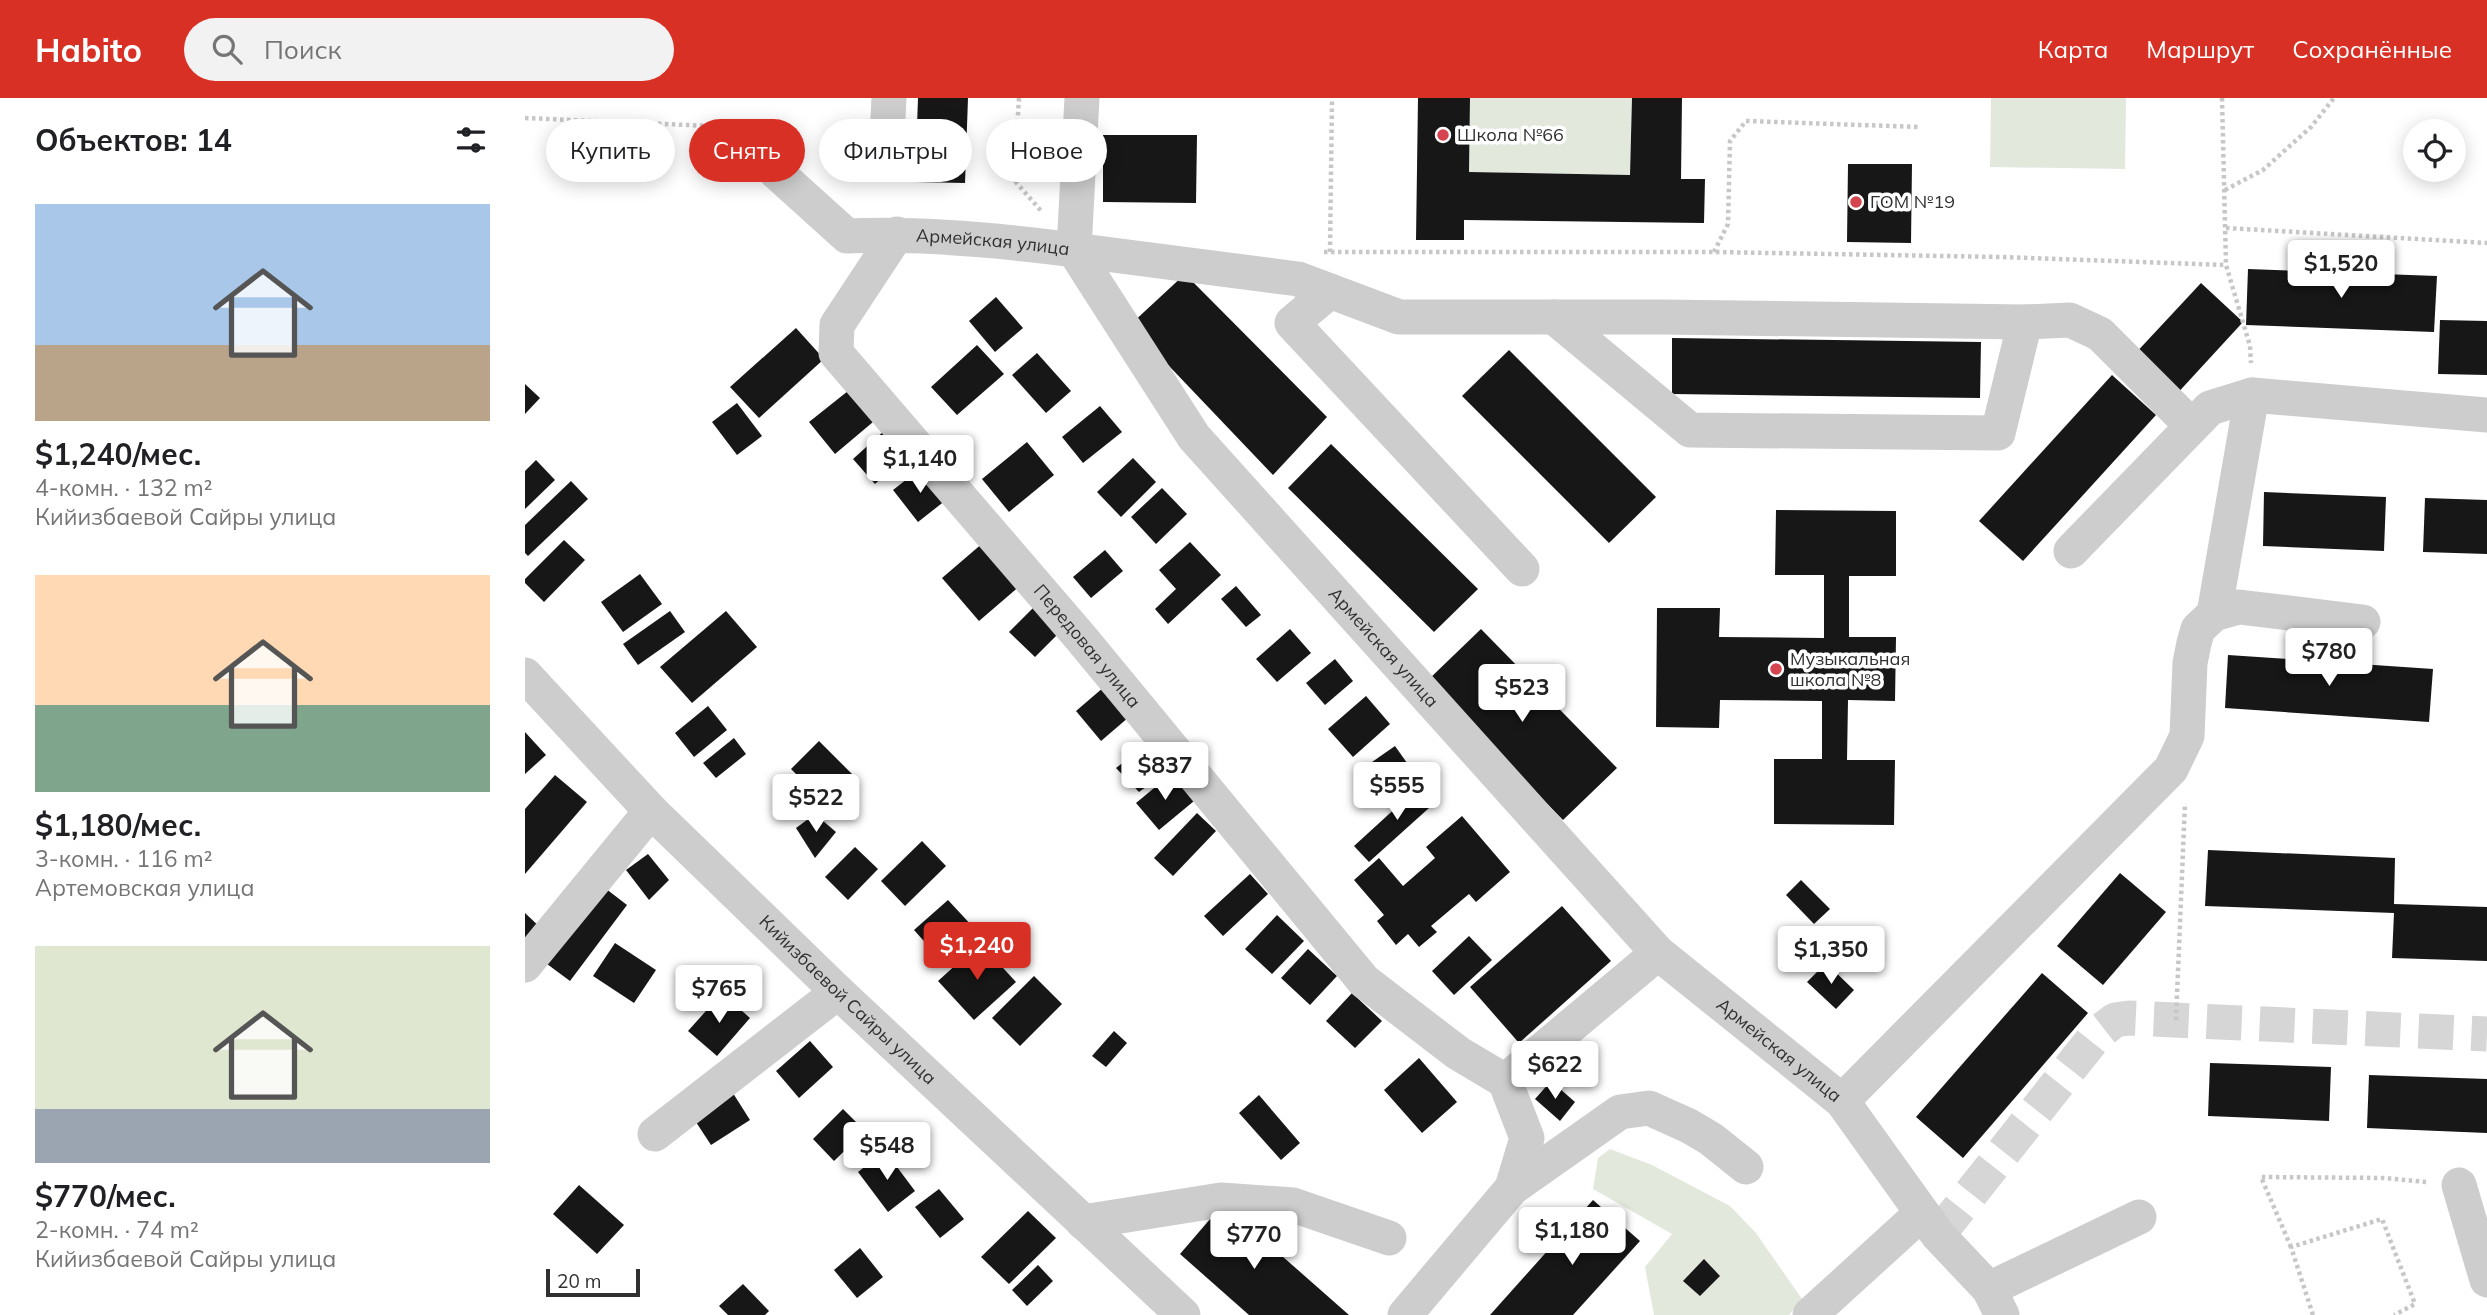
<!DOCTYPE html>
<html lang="ru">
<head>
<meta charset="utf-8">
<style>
  body { margin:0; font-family:Mulish,sans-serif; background:#f2f2f2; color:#202124; height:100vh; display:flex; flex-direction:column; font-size:26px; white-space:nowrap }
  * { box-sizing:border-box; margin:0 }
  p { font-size:23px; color:#757577 }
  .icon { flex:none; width:38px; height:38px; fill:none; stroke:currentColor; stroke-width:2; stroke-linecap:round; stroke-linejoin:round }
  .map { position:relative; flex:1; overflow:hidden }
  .side { display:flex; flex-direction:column; background:#fff; width:525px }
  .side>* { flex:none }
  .hud { position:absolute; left:21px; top:21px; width:665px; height:63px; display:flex; gap:14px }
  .fabs { position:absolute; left:1878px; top:21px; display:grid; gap:14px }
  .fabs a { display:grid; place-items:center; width:63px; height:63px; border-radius:50%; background:#fff; box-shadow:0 4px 18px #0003; font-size:35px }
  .scale { position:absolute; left:21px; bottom:18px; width:94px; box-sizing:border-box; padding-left:7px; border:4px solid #303030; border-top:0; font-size:19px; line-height:24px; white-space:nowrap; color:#303030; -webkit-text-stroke:5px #fff; paint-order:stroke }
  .price { position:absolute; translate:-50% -60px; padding:0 16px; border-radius:7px; background:#fff; color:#222; font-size:23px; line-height:46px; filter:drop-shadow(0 2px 4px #0008) }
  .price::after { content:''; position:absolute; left:50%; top:42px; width:21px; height:16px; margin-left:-10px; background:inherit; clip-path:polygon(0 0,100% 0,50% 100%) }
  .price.on { background:#d93025; color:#fff }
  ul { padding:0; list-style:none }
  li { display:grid; align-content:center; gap:14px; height:371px; padding:0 35px }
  li span { display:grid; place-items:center; height:217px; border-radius:0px; color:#555 }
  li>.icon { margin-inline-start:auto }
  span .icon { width:126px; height:126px; fill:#fffc; stroke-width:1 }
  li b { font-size:30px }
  h2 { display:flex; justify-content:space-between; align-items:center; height:84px; padding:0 35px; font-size:30px }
  .tag { padding:0 24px; border-radius:32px; background:#fff; box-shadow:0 4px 18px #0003; font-size:24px; line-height:63px }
  .tag.on { background:#d93025; color:#fff }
  header { display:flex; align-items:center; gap:42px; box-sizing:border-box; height:98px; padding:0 35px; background:#d93025; color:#fff }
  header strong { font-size:33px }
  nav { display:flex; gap:38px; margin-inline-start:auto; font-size:24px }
  .search { width:490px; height:63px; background:#f2f2f2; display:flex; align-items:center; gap:18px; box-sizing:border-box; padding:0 24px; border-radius:38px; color:#757577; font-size:26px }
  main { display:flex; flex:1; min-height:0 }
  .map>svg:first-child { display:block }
  .green { fill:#e3e8dc }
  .building { fill:#171717 }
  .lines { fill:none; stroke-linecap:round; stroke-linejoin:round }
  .minor-tunnel { stroke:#d6d6d6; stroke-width:35; stroke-dasharray:35 18; stroke-linecap:butt }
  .path { stroke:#c7c7c7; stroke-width:4.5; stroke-dasharray:3.5 3.5; stroke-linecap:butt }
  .minor { stroke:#cdcdcd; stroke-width:35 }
  .poi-dot { fill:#d44550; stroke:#fff; stroke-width:2.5 }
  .labels { text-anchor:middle; stroke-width:7; stroke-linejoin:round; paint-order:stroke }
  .poi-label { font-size:18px; fill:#303030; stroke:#fff; text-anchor:start }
  .street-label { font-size:18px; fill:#303030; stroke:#fff }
</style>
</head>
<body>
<header>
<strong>Habito</strong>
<div class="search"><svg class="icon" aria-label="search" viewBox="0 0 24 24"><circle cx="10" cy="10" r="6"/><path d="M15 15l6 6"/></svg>Поиск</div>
<nav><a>Карта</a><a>Маршрут</a><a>Сохранённые</a></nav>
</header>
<main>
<section class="side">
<h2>Объектов: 14<svg class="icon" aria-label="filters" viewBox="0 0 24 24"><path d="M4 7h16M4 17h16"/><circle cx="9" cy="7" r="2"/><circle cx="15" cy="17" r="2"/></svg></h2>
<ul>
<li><span style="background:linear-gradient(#a9c7e8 65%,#b9a48a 0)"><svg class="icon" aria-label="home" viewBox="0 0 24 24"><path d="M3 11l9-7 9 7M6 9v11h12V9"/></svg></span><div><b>$1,240/мес.</b><p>4-комн. · 132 m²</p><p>Кийизбаевой Сайры улица</p></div></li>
<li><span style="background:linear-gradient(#ffd9b3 60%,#7fa58c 0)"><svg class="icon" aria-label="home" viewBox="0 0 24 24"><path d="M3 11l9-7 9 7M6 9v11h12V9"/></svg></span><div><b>$1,180/мес.</b><p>3-комн. · 116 m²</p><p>Артемовская улица</p></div></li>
<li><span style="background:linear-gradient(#dfe7d0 75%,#9aa5b1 0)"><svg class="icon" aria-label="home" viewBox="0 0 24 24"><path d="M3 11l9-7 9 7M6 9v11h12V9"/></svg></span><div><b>$770/мес.</b><p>2-комн. · 74 m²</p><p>Кийизбаевой Сайры улица</p></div></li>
</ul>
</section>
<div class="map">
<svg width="1962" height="1217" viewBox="0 0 1962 1217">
  <rect width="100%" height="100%" fill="#fff"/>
  <g class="green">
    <path d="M945 0H1107L1105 77 944 74Z"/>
    <path d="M1466 0H1601L1600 71 1465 69Z"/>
    <path d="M1085 1051 1127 1067 1205 1108 1231 1135 1277 1201 1264 1217H1129L1120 1169 1147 1136 1068 1091 1073 1060Z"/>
  </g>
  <g class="building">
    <path d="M393 0H443L440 85 390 84Z"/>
    <path d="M893 0H945L944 74 1105 77 1107 0H1157L1156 81H1180L1179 125 939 122V142H891Z"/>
    <path d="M578 37H672L671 105 578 104Z"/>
    <path d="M1323 66H1387L1386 145 1322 144Z"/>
    <path d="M1723 171 1912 178 1909 234 1721 227Z"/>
    <path d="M660 176 802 319 748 377 605 227Z"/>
    <path d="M1676 185 1718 224 1649 299 1607 259Z"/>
    <path d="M471 199 498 230 470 254 444 223Z"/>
    <path d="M1915 222 1962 223V277L1913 276Z"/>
    <path d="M271 230 299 261 234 320 205 289Z"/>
    <path d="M1147 240 1456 244 1455 300 1147 296Z"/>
    <path d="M452 247 479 276 432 317 406 289Z"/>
    <path d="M984 252 1131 399 1084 445 937 298Z"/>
    <path d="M512 255 546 293 521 315 487 277Z"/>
    <path d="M1587 277 1631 317 1498 463 1454 423Z"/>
    <path d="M0 286 15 300 0 316Z"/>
    <path d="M323 293 348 324 310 356 284 324Z"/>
    <path d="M212 305 237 338 212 357 187 324Z"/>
    <path d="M575 308 597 334 558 365 537 339Z"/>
    <path d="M359 333 382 357 350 386 328 361Z"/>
    <path d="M502 344 529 377 484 414 457 381Z"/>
    <path d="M806 346 953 491 909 534 763 390Z"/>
    <path d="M608 360 631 384 596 419 572 394Z"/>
    <path d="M11 362 30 382 0 411V373Z"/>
    <path d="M396 370 421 402 393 424 368 392Z"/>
    <path d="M46 383 63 401 3 458 0 455V427Z"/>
    <path d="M637 390 662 416 631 446 606 419Z"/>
    <path d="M1739 394 1861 399 1859 453 1738 448Z"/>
    <path d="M1900 400 1962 402V456L1898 454Z"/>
    <path d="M1251 412 1371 413V478H1324V539H1371L1370 603 1323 602 1322 662H1370L1369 727 1249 726V661H1297V603L1195 602 1194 630 1131 629 1132 510H1195L1194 539 1299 540V477H1250Z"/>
    <path d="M39 442 60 462 19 504 0 485V481Z"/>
    <path d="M459 444 496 487 454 523 417 480Z"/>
    <path d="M665 444 696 477 643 526 630 511 651 491 634 472Z"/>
    <path d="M580 452 598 473 566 500 548 479Z"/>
    <path d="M115 476 137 506 98 534 76 504Z"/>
    <path d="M711 488 736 517 721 529 696 501Z"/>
    <path d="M510 508 536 533 510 559 484 534Z"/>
    <path d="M145 513 160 534 113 567 98 546Z"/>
    <path d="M201 513 232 549 167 605 135 569Z"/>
    <path d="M765 531 786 555 752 584 731 561Z"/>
    <path d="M956 531 1092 670 1038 722 902 583Z"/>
    <path d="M1703 557 1908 571 1904 624 1700 610Z"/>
    <path d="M810 561 828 583 800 607 781 585Z"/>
    <path d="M579 589 604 619 576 643 551 613Z"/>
    <path d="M841 598 865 626 828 659 803 631Z"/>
    <path d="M183 608 202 632 169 659 150 635Z"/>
    <path d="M0 634 21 657 0 676Z"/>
    <path d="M209 640 221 656 191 680 178 665Z"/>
    <path d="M294 643 328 677 300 705 266 671Z"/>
    <path d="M870 648 892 679 858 702 837 671Z"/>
    <path d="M618 649 643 673 614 694 591 670Z"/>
    <path d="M646 676 669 703 634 732 611 705Z"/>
    <path d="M30 677 62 704 0 776V711Z"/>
    <path d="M899 684 914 701 844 764 829 748Z"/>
    <path d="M672 715 691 733 648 778 629 760Z"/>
    <path d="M290 716 311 734 290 760 271 730Z"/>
    <path d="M937 718 985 774 951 804 944 796 906 828 912 834 894 849 883 836 871 847 852 823 859 817 829 782 854 760 878 788 910 760 901 749Z"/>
    <path d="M397 743 421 768 380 808 356 783Z"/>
    <path d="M330 749 353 771 323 802 300 779Z"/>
    <path d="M1683 752 1870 760 1869 806 1962 809V863L1867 860 1869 815 1680 808Z"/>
    <path d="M123 756 144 782 124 802 101 772Z"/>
    <path d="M1595 775 1641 814 1578 887 1532 848Z"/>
    <path d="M725 776 743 796 698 838 679 818Z"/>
    <path d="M1276 782 1305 811 1289 826 1261 797Z"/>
    <path d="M76 787 102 807 45 883 18 863Z"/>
    <path d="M423 802 449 830 415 861 389 832Z"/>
    <path d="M1037 808 1086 863 994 945 945 889Z"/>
    <path d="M0 815 18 832 0 850Z"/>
    <path d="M752 817 779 843 747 876 720 851Z"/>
    <path d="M944 838 967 862 929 897 907 873Z"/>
    <path d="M90 845 131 872 109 905 68 878Z"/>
    <path d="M455 845 491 884 449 922 413 883Z"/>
    <path d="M783 851 812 878 785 907 756 880Z"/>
    <path d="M1301 865 1329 892 1311 911 1282 884Z"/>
    <path d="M1517 875 1563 915 1438 1060 1391 1019Z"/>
    <path d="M509 878 537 906 495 948 467 920Z"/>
    <path d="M197 895 225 920 192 958 163 933Z"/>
    <path d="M827 895 857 923 830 950 801 923Z"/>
    <path d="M589 933 602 945 581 969 567 958Z"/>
    <path d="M285 943 308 969 274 1000 251 973Z"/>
    <path d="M894 960 932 1004 897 1035 859 992Z"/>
    <path d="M1685 965 1806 969 1804 1023 1683 1018Z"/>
    <path d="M1844 977 1962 981V1035L1842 1030Z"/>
    <path d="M1026 983 1050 1004 1035 1023 1010 1001Z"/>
    <path d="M206 992 225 1022 186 1047 167 1018Z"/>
    <path d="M734 997 775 1045 756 1062 714 1015Z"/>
    <path d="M318 1011 340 1033 309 1063 288 1041Z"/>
    <path d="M360 1053 390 1093 363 1114 333 1074Z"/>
    <path d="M54 1087 99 1127 72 1156 28 1116Z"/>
    <path d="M414 1091 439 1121 415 1140 390 1109Z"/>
    <path d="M1068 1102 1115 1143 1048 1217H965Z"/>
    <path d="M698 1106 824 1217H724L655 1156Z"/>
    <path d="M503 1113 531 1140 484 1186 456 1159Z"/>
    <path d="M335 1150 358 1179 332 1200 309 1172Z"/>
    <path d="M1179 1161 1195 1178 1175 1198 1158 1183Z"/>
    <path d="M513 1167 528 1183 502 1208 487 1192Z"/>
    <path d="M218 1186 244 1213 240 1217H203L194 1208Z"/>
  </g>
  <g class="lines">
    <path class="minor-tunnel" d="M1413 1137 1572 936 1590 922 1604 920 1962 936"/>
    <g class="path">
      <path d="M494 0 489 82 517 114"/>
      <path d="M1697 0 1701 167 1725 248 1726 265"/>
      <path d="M0 20 185 28 225 56"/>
      <path d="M1700 92 1738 72 1786 29 1809 0"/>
      <path d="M1701 130 1962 145"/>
      <path d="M799 154H1189L1476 159 1701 167"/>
      <path d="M805 154 807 0"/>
      <path d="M1189 154 1203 126 1205 43 1221 23 1394 29"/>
      <path d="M1651 922 1660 705"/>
      <path d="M1766 1149 1736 1079 1859 1080 1901 1084"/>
      <path d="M1788 1217 1766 1149 1857 1121 1890 1206 1869 1217"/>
    </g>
    <g class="minor">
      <path d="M557 0 549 152 773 181 874 219H1137L1500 224 1545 222 1575 236 1667 328"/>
      <path d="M361 59 364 0"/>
      <path id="s1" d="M250 73 322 138C398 135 474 142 549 152L669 339 1133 855 1317 1003 1413 1137 1464 1191 1477 1217"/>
      <path id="s2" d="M372 136 312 227 311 255 556 540 839 883 933 955 980 983"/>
      <path d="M805 193 767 225 997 471"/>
      <path d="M1029 219 1165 332 1473 335 1500 224"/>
      <path d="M1546 453 1685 310 1727 297 1962 317"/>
      <path d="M1689 516 1727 297"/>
      <path id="s3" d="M0 577 126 713 313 894 658 1217"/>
      <path d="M0 867 126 713"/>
      <path d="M980 983 1133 855"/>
      <path d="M1317 1003 1646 671 1662 638 1665 565 1669 545 1673 531 1689 516 1714 509 1838 524"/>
      <path d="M130 1036 313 894"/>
      <path d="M1934 1087 1962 1182"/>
      <path d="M987 1090 1095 1014 1124 1010 1164 1028 1186 1041 1221 1069"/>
      <path d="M558 1124 696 1102 768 1107 864 1140"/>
      <path d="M1464 1191 1614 1119"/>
      <path d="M880 1217 987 1090 1002 1040 980 983"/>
      <path d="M1285 1217 1397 1115"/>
    </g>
  </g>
  <g class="poi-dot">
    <circle cx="918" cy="37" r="7"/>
    <circle cx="1331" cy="104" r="7"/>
    <circle cx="1251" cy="571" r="7"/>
  </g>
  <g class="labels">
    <g class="poi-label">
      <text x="932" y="43">Школа №66</text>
      <text x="1345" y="110">ГОМ №19</text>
      <text x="1265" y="567">Музыкальная<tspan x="1265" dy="21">школа №8</tspan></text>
    </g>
    <g class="street-label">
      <text dy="6" stroke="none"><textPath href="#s1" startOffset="243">Армейская улица</textPath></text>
      <text dy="6" stroke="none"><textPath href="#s2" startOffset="523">Передовая улица</textPath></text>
      <text dy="6" stroke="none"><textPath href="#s1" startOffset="830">Армейская улица</textPath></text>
      <text dy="6" stroke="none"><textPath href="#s3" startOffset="458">Кийизбаевой Сайры улица</textPath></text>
      <text dy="6" stroke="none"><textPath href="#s1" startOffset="1396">Армейская улица</textPath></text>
    </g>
  </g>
</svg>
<div class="fabs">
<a><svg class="icon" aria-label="locate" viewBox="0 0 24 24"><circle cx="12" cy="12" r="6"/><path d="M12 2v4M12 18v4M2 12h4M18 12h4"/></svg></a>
</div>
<div class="scale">20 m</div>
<b class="price" style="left:1816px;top:202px">$1,520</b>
<b class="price" style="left:395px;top:397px">$1,140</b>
<b class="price" style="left:1804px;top:590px">$780</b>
<b class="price" style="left:997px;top:626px">$523</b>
<b class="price" style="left:640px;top:704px">$837</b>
<b class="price" style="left:872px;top:724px">$555</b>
<b class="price" style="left:291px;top:736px">$522</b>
<b class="price on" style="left:452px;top:884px">$1,240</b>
<b class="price" style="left:1306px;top:888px">$1,350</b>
<b class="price" style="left:194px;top:927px">$765</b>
<b class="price" style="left:1030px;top:1003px">$622</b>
<b class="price" style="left:362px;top:1084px">$548</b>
<b class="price" style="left:1047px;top:1169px">$1,180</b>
<b class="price" style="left:729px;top:1173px">$770</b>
<div class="hud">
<a class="tag">Купить</a>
<a class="tag on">Снять</a>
<a class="tag">Фильтры</a>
<a class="tag">Новое</a>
</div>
</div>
</main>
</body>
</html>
